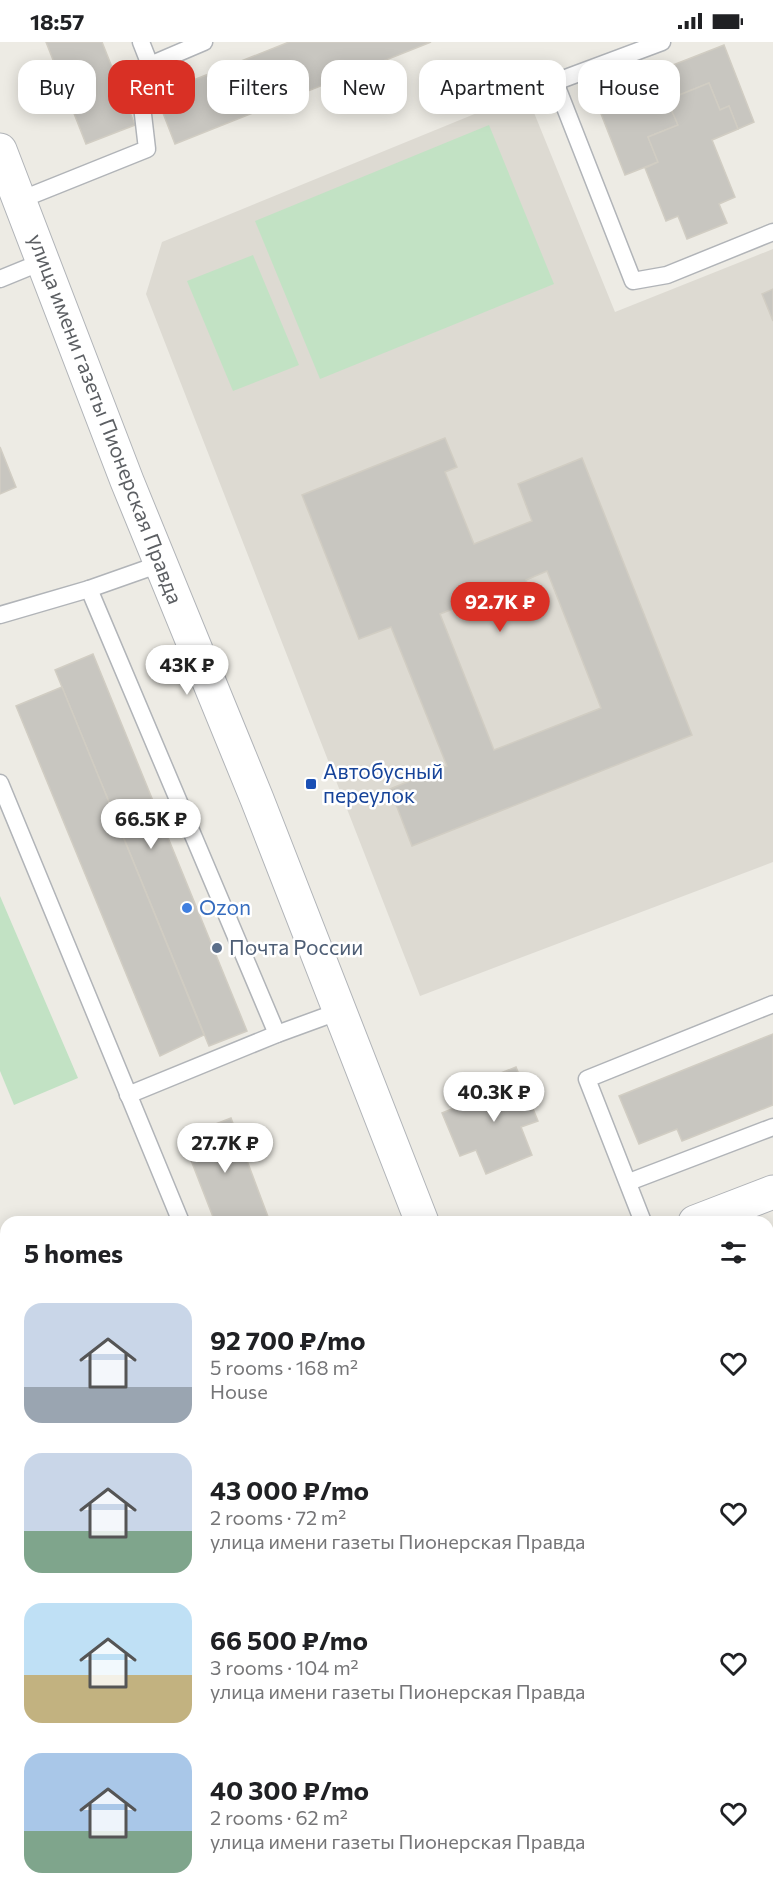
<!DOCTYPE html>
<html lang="en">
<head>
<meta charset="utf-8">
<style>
  body { margin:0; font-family:Commissioner,sans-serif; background:#f6f6f6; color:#202124; height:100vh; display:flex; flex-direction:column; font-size:22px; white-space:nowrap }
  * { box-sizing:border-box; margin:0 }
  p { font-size:20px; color:#757577 }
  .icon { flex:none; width:33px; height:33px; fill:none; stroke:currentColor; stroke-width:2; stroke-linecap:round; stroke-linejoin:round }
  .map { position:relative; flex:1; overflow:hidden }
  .side { position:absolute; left:0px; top:1174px; width:774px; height:686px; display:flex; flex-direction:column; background:#fff; border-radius:18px 18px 0 0; box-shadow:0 3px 15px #0003 }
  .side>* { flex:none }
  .guide { position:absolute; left:18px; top:18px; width:738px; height:54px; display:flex; gap:12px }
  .price { position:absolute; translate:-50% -51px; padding:0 14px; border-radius:21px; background:#fff; color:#222; font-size:20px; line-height:39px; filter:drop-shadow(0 2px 3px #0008) }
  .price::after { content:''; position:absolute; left:50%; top:36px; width:18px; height:14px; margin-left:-9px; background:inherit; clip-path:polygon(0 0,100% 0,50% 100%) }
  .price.active { background:#d93025; color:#fff }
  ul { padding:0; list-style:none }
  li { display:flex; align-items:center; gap:18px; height:150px; padding:0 24px }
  li span { display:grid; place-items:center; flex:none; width:168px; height:120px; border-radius:18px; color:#555 }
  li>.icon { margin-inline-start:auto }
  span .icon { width:72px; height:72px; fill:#fffc; stroke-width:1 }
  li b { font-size:26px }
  h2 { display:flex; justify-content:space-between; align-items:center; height:72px; padding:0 24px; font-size:26px }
  .pill { padding:0 21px; border-radius:18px; background:#fff; box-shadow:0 3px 15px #0003; font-size:21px; line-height:54px }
  .pill.active { background:#d93025; color:#fff }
  .status { display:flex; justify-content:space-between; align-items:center; height:42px; padding:0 30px; background:#fff; direction:ltr }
  .status svg { height:16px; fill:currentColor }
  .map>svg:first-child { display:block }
  .education { fill:#dddad2 }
  .green { fill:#c2e2c4 }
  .building { fill:#c8c6c0; stroke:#d1cdc3; stroke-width:1.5; fill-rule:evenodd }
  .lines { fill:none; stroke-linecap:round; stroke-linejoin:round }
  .service-casing { stroke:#b1b4b8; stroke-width:19 }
  .minor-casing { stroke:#b1b4b8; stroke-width:34 }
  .tertiary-casing { stroke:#b1b4b8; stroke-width:35 }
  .secondary-casing { stroke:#b0b3b7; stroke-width:35 }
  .service { stroke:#fff; stroke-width:16 }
  .minor { stroke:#fff; stroke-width:32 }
  .tertiary { stroke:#fff; stroke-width:33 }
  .secondary { stroke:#fff; stroke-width:33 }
  .tram { stroke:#b2b3b3; stroke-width:1.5 }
  .transit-dot { fill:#1a4fb4; stroke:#fff; stroke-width:2 }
  .shop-dot { fill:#3f7fe0; stroke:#fff; stroke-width:2 }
  .service-dot { fill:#5c6f8a; stroke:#fff; stroke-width:2 }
  .labels { text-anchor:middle; stroke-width:5; stroke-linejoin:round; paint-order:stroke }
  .street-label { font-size:21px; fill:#5c5f63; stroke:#fff }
  .transit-label { font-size:21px; fill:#164399; stroke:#fff; text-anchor:start }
  .shop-label { font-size:21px; fill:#366cbe; stroke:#fff; text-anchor:start }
  .service-label { font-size:21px; fill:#4e5e75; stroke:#fff; text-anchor:start }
</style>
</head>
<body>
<div class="status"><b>18:57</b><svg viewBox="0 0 49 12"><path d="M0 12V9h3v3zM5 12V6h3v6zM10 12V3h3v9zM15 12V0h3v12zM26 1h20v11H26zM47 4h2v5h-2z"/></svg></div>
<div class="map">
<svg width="773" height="1859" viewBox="0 0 773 1859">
  <rect width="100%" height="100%" fill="#edebe4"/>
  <path class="education" d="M526 51 615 270 773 207V820L420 954 146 252 162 200Z"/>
  <g class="green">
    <path d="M489 83 554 242 320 337 255 179Z"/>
    <path d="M253 213 299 323 233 349 187 239Z"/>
    <path d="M0 854 78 1036 14 1063 0 1029Z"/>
    <path d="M94 1854H442L444 1859H96Z"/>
  </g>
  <g class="building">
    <path d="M46 0H102L135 83 86 102Z"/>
    <path d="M289 0H431L175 102 156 53Z"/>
    <path d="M724 3 754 80 738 87 729 64 720 68 709 41 667 58 678 83 648 95 658 120 625 133 594 54Z"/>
    <path d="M709 41 720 68 729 64 738 87 712 98 735 155 719 162 727 181 687 197 678 174 666 179 645 126 658 120 648 95 678 83 667 58Z"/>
    <path d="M773 247V279L762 252Z"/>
    <path d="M445 396 457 425 445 430 474 502 532 479 518 442 582 416 692 693 412 804 390 747 447 724 391 585 359 597 302 453ZM547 529 601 666 494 708 440 572 513 543 523 570 537 565 526 538Z"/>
    <path d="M0 405 16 445 0 452Z"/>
    <path d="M93 612 247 989 209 1004 55 628Z"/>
    <path d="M62 645 204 993 160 1014 16 664Z"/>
    <path d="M773 992V1063L682 1099 677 1087 639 1102 619 1054Z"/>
    <path d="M516 1025 538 1079 521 1085 532 1113 486 1132 476 1108 460 1114 442 1071 497 1049 491 1035Z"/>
    <path d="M231 1076 270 1180H215L182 1095Z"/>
    <path d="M773 1451V1504L768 1506V1453Z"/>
    <path d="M768 1692 773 1705V1833L768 1821Z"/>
    <path d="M491 1854H548L550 1859H493Z"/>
  </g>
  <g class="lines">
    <defs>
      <g id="service">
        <path d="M141 0 150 23 204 0"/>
        <path d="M662 0 555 40 633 239 667 233 773 190"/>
        <path d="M20 158 147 107 139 38 150 23"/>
        <path d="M0 237 44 219"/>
        <path d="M89 547 277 992"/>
        <path d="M0 573 89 547 160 522"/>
        <path d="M0 741 181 1180"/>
        <path d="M128 1053 277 992 340 969"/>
        <path d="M629 1140 773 1085"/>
        <path d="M643 1180 587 1037 773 962"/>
        <path d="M0 1274 6 1271"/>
        <path d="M0 1367 6 1384"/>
        <path d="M768 1412 773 1410"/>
        <path d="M0 1838 6 1843"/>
        <path d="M22 1854 29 1859"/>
        <path d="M467 1854 469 1859"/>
      </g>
      <path id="minor" d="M0 1669 6 1668"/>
      <g id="tertiary">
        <path d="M0 108 127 439 257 757 422 1180"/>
        <path d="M691 1854 693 1859"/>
      </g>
      <g id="secondary">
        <path d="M695 1180 773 1150"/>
        <path d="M768 1268 773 1266"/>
        <path d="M0 1456 6 1453"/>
      </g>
    </defs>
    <use href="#service" class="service-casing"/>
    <use href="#minor" class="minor-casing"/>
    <use href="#tertiary" class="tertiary-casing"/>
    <use href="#secondary" class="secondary-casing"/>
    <use href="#service" class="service"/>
    <use href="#minor" class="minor"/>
    <use href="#tertiary" class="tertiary"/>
    <use href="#secondary" class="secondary"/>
    <g class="tram">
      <path d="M768 1209 773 1207"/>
      <path d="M768 1227 773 1225"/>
      <path d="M0 1540 6 1537"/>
      <path d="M0 1555 6 1552"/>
    </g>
  </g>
  <rect class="transit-dot" x="305" y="736" width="12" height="12" rx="3"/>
  <circle class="shop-dot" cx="187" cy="866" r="6"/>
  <circle class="service-dot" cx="217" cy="906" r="6"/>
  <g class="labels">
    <g class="street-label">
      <text transform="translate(105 377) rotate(69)" y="7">улица имени газеты Пионерская Правда</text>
    </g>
    <g class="transit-label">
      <text x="323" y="737">Автобусный<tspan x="323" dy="24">переулок</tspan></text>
    </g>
    <g class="shop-label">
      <text x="199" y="873">Ozon</text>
    </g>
    <g class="service-label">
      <text x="229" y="913">Почта России</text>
    </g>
  </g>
</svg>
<b class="price active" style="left:500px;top:591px">92.7K ₽</b>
<b class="price" style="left:187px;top:654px">43K ₽</b>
<b class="price" style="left:151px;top:808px">66.5K ₽</b>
<b class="price" style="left:494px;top:1081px">40.3K ₽</b>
<b class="price" style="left:225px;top:1132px">27.7K ₽</b>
<div class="guide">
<a class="pill">Buy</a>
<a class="pill active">Rent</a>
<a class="pill">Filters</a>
<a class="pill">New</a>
<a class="pill">Apartment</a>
<a class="pill">House</a>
</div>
<section class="side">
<h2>5 homes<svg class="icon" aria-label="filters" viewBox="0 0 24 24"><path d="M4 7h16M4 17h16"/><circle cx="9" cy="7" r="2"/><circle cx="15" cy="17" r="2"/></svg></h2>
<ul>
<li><span style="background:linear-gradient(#c9d6e8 70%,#9aa5b1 0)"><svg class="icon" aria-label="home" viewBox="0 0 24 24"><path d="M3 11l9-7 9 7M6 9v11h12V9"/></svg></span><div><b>92 700 ₽/mo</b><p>5 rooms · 168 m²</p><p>House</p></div><svg class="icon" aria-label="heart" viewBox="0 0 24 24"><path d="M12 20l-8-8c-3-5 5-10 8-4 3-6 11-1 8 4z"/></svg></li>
<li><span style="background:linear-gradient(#c9d6e8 65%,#7fa58c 0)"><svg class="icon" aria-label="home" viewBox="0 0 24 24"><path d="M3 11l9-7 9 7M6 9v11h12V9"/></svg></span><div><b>43 000 ₽/mo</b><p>2 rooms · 72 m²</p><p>улица имени газеты Пионерская Правда</p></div><svg class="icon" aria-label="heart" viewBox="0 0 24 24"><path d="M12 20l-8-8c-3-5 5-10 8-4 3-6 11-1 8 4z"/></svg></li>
<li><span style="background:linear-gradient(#bfe0f5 60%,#c2b280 0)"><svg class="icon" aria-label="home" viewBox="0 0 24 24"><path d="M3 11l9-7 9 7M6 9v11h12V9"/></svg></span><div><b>66 500 ₽/mo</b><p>3 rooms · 104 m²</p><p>улица имени газеты Пионерская Правда</p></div><svg class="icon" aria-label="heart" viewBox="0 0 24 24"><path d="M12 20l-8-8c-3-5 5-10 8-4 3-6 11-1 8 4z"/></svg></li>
<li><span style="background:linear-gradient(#a9c7e8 65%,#7fa58c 0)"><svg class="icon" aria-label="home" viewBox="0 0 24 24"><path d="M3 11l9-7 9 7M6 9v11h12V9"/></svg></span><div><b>40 300 ₽/mo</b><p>2 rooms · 62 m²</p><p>улица имени газеты Пионерская Правда</p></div><svg class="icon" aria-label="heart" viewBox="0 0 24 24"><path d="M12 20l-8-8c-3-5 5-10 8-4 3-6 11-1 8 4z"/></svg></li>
</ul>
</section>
</div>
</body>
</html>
